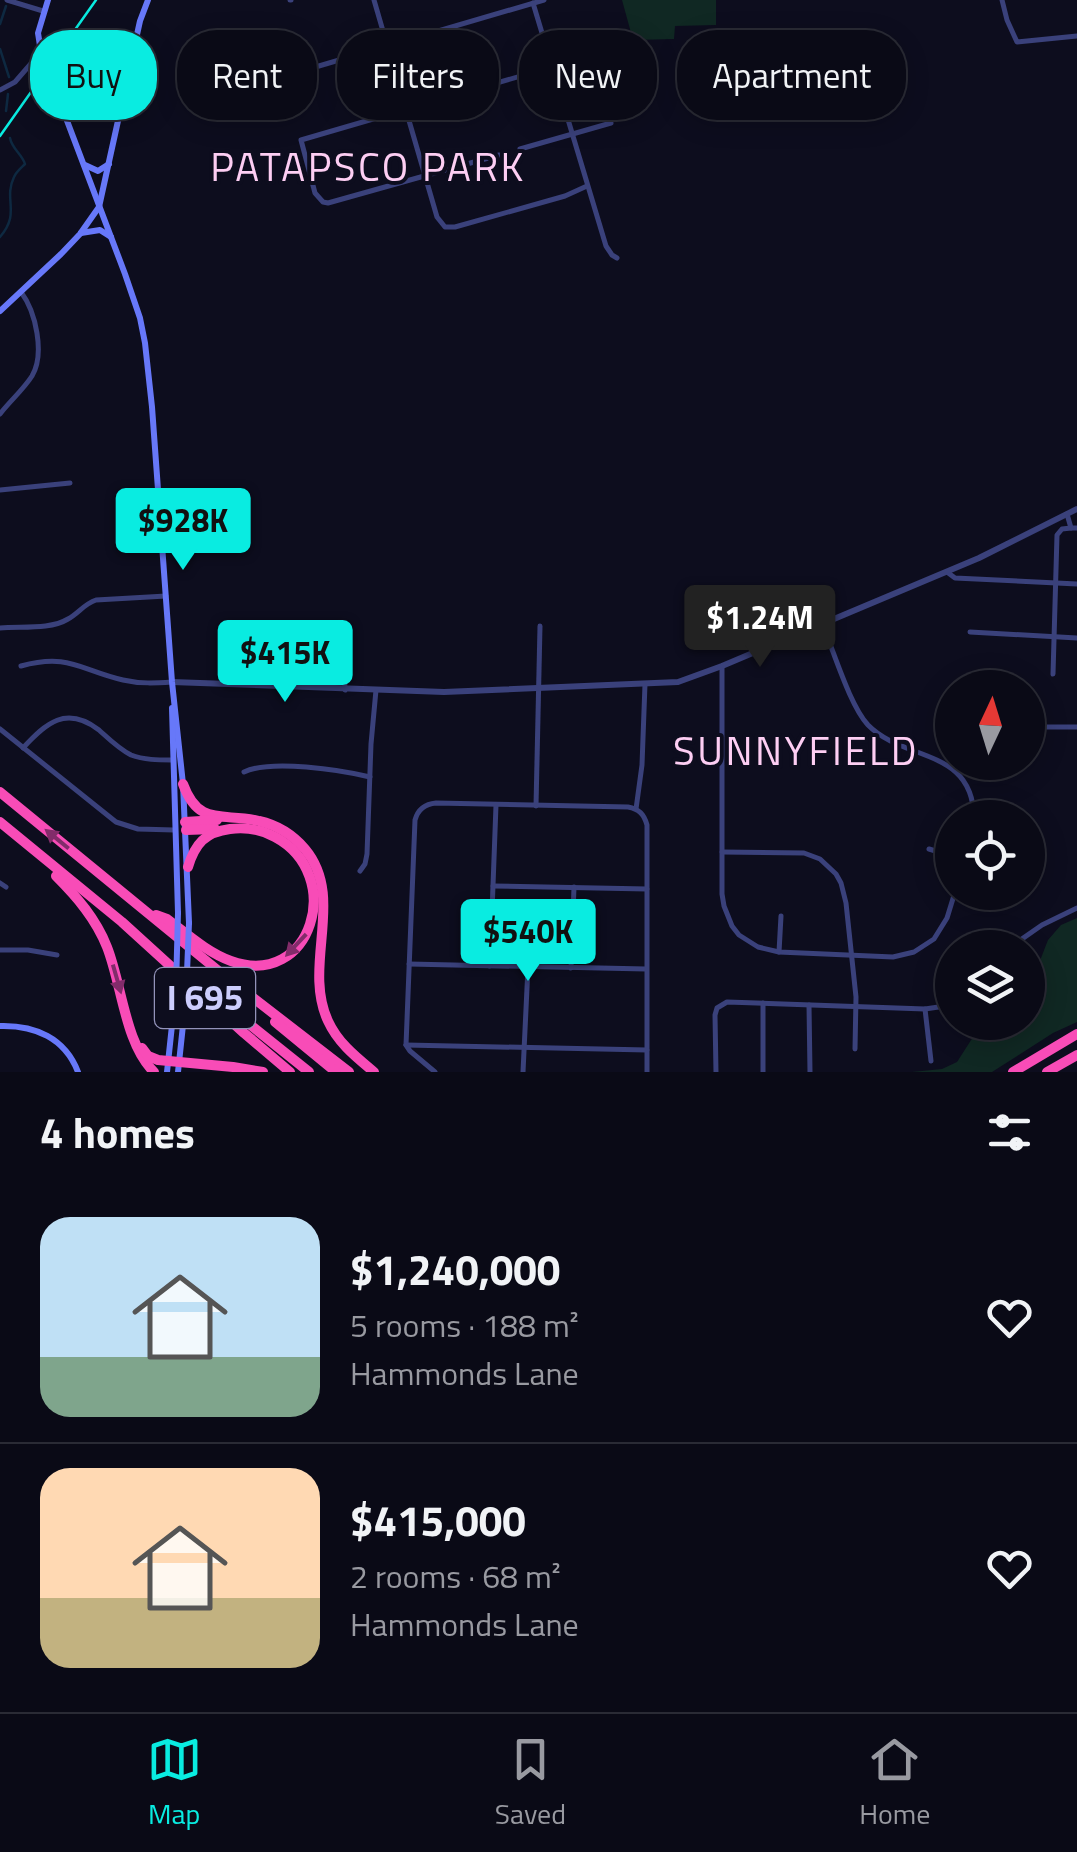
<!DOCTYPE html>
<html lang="en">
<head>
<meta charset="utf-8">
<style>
  body { margin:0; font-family:"Titillium Web",sans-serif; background:#13131f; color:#f1f3f6; height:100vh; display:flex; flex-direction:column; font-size:38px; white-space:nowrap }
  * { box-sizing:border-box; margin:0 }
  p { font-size:32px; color:#999aa1 }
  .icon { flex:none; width:55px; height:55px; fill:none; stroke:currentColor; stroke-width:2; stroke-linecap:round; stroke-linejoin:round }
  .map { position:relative; height:1072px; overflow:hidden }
  .panel { display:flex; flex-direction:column; background:#0a0a16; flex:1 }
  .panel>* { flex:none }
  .hud { position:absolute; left:30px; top:30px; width:1018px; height:90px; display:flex; gap:20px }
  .needle { width:65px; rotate:4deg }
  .fabs { position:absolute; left:935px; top:670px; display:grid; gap:20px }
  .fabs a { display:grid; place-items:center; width:110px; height:110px; border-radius:50%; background:#0a0a16; box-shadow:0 5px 25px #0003,0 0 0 2px #2a2b35; font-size:50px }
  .price { position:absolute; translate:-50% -85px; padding:0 22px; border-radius:10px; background:#09ece1; color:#111; font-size:32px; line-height:65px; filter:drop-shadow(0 2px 5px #0008) }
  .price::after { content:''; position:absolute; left:50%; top:60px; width:30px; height:22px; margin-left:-15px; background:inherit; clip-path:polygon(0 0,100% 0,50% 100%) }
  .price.selected { background:#222; color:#fff }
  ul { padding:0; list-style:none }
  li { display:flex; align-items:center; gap:30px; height:250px; padding:0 40px }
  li+li { border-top:2px solid #2a2b35 }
  li span { display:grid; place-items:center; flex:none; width:280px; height:200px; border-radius:30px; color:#555 }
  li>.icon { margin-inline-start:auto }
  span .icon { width:120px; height:120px; fill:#fffc; stroke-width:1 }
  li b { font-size:42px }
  h2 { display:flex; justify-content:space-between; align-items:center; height:120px; padding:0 40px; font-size:42px }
  .pill { padding:0 35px; border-radius:40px; background:#0a0a16; box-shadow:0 5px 25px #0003,0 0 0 2px #2a2b35; font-size:35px; line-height:90px }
  .pill.selected { background:#09ece1; color:#111 }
  .dock { display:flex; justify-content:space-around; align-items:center; height:140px; border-top:2px solid #2a2b35; background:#0a0a16; font-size:28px; color:#999aa1 }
  .dock a { display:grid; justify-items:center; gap:5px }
  .dock .selected { color:#09ece1 }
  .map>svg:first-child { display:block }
  .green { fill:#102823 }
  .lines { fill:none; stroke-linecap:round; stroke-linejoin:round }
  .stream { stroke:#0e2941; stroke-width:2.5 }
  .minor { stroke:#3a417b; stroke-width:5 }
  .tertiary { stroke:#3a417b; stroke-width:6 }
  .secondary { stroke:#6778f9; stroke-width:6 }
  .motorway { stroke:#f84cb7; stroke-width:10 }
  .tram { stroke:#09ece1; stroke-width:2.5 }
  .secondary-bridge { stroke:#6778f9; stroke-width:6 }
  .oneway { fill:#822c6a }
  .labels { text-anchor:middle; stroke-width:8; stroke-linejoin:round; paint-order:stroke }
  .shield { fill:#0d0d1e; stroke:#9393ba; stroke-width:2.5 }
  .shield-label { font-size:35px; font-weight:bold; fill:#cccdfd }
  .neighbourhood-label { font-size:40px; letter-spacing:2.5px; fill:#fdcef3; stroke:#0d0d1e }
</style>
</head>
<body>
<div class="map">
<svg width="1077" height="1072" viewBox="0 0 1077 1072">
  <rect width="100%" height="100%" fill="#0d0d1e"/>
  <g class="green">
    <path d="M622 0H716V25L675 26 674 39 633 40Z"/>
    <path d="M1077 918V1022L1053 1033 992 1072H912L942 1069 957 1062 982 1023 1028 1022V985L1034 976 1048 940 1061 925Z"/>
  </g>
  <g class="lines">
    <g class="stream">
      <path d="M0 24 6 6"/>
      <path d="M0 49 9 77"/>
      <path d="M6 111 8 94"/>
      <path d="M0 237C21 213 3 200 14 177 16 172 21 168 25 164 22 154 12 149 10 138"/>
    </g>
    <g class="minor">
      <path d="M7 0 43 11"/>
      <path d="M290 0H291"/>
      <path d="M374 0 437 217 445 227H455L565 196 587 186"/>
      <path d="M1002 0 1007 20 1017 42 1077 36"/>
      <path d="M533 3 606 246 612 255 617 258"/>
      <path d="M278 78 544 0"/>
      <path d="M0 90 15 82 41 52"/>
      <path d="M520 149 611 123"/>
      <path d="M499 155 328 203 323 202 315 193 301 140 624 46"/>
      <path d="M0 414C10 401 23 390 32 376 45 354 36 312 21 292"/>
      <path d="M0 490 70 483"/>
      <path d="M1067 514 1071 528H1077"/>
      <path d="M947 572 955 578 1077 584"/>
      <path d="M822 624C834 651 849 704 868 725 904 762 973 747 974 818"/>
      <path d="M0 628C21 626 50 630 68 619 79 613 84 604 96 600L166 596"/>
      <path d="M970 632 1077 638"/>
      <path d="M343 645 345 690"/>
      <path d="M21 666C69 653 80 670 123 680 140 684 156 683 172 682"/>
      <path d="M722 666V894L724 906 732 926 739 935 758 947 779 952 893 957 914 952 934 939 947 918 955 892"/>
      <path d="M1053 674 1057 535 1062 529 1071 528"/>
      <path d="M1028 727H1077"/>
      <path d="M0 729 116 822 138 829 174 830"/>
      <path d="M23 748C46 723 66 705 99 730 109 739 119 749 131 755 144 760 158 760 172 760"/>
      <path d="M244 772C271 759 341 770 370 777"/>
      <path d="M536 806 540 626"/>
      <path d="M636 809 642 765 645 684"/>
      <path d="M929 849 952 856"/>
      <path d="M722 852 804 853 820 859 836 874 841 883 846 903 856 997 855 1049"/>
      <path d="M360 871 365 864 367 854 371 744 376 690"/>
      <path d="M0 883 6 887"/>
      <path d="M493 886 647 889"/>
      <path d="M1009 948 1042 925 1077 908"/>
      <path d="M0 950H28L57 955"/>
      <path d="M779 952 781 916"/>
      <path d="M409 964 646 969"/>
      <path d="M490 966 496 805"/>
      <path d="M571 968 574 887"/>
      <path d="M809 1005 810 1072"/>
      <path d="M925 1009 931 1061"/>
      <path d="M406 1045 415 820C418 809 425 804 436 803L628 807C639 809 644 814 647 825V1072"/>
      <path d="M406 1045 647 1050"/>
      <path d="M406 1045 410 1051 435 1072"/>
      <path d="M523 1072 528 967"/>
      <path d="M716 1072 715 1015 717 1008 727 1002 925 1009 952 1005"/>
      <path d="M763 1072V1003"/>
    </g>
    <path class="tertiary" d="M172 682 444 692 678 682 722 666 979 558 1077 509"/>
    <g class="secondary">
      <path d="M48 0 38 33 41 52 125 274 140 318 145 343 152 407 172 682 183 784 189 923"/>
      <path d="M85 165 98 171 109 164"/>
      <path d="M81 233 100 230 111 237"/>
      <path d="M0 311 61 254 80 234 99 207 140 21 148 0"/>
      <path d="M172 708 178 913"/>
      <path d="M0 1026C35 1025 65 1038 78 1072"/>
      <path d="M167 1072 176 988"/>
      <path d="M178 1072 186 997"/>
    </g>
    <g class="motorway">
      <path d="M183 784C199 828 224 812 259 821 277 825 293 835 305 849 346 898 302 965 328 1021 338 1043 356 1057 374 1072"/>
      <path d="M0 792 221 973 349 1072"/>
      <path d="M0 822 122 922 244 1033 290 1072"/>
      <path d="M185 822 217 820"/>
      <path d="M186 830 215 829"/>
      <path d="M56 876C77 897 96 919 107 947 122 985 125 1044 154 1072"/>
      <path d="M156 915 167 919C187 934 208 953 231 961 312 990 346 875 275 837 262 830 245 827 230 829 205 832 195 844 188 867"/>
      <path d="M197 982 309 1072"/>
      <path d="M275 1022 336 1072"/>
      <path d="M142 1048 148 1056 158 1060 233 1067 263 1072"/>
      <path d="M1013 1072 1077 1034"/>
      <path d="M1047 1072 1077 1055"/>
    </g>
    <path class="tram" d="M0 136 96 0"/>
    <g class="secondary-bridge">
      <path d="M176 988 178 913"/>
      <path d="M186 997 189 923"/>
    </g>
  </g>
  <defs><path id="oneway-solid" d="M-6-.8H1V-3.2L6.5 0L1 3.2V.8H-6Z" transform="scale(2.5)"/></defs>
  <g class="oneway">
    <use href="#oneway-solid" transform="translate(57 839) rotate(-141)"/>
    <use href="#oneway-solid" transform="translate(296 945) rotate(133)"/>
    <use href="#oneway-solid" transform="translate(117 979) rotate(74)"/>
  </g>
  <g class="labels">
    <rect class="shield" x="155" y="968" width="100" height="60" rx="8"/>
    <g class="shield-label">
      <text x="205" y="1010">I 695</text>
    </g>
    <g class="neighbourhood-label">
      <text x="368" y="181">PATAPSCO PARK</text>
      <text x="796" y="765">SUNNYFIELD</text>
    </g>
  </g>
</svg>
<div class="fabs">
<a><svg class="needle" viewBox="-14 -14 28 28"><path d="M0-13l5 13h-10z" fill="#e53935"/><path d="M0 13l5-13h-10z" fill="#999aa1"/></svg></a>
<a><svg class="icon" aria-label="locate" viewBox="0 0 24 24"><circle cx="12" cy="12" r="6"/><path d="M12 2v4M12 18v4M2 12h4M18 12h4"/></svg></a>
<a><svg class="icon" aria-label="layers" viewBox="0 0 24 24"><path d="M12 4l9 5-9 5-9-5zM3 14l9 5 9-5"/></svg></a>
</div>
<b class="price" style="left:183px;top:573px">$928K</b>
<b class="price selected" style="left:760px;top:670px">$1.24M</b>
<b class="price" style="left:285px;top:705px">$415K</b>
<b class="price" style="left:528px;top:984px">$540K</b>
<div class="hud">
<a class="pill selected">Buy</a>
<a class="pill">Rent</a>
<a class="pill">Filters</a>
<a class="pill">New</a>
<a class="pill">Apartment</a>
</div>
</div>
<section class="panel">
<h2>4 homes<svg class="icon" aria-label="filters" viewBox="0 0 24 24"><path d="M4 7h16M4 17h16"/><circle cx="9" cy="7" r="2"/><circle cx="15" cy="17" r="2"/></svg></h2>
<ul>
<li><span style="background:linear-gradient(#bfe0f5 70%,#7fa58c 0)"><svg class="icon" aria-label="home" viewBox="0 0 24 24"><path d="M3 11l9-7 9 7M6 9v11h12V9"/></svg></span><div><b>$1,240,000</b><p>5 rooms · 188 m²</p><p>Hammonds Lane</p></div><svg class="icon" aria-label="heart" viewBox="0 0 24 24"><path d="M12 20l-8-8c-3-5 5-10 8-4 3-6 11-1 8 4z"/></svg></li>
<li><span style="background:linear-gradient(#ffd9b3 65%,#c2b280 0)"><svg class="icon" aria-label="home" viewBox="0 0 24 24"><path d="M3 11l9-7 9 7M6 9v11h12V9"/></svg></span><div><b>$415,000</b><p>2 rooms · 68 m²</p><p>Hammonds Lane</p></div><svg class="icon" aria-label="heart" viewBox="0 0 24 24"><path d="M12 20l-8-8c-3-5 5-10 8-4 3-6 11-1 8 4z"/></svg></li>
</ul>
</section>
<nav class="dock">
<a class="selected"><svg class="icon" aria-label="map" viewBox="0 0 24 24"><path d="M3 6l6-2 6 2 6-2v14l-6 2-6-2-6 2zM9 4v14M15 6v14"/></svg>Map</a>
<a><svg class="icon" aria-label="saved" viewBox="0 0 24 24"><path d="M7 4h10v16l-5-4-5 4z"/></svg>Saved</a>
<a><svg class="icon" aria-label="home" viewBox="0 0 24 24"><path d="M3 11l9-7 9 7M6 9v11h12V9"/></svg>Home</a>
</nav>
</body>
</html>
